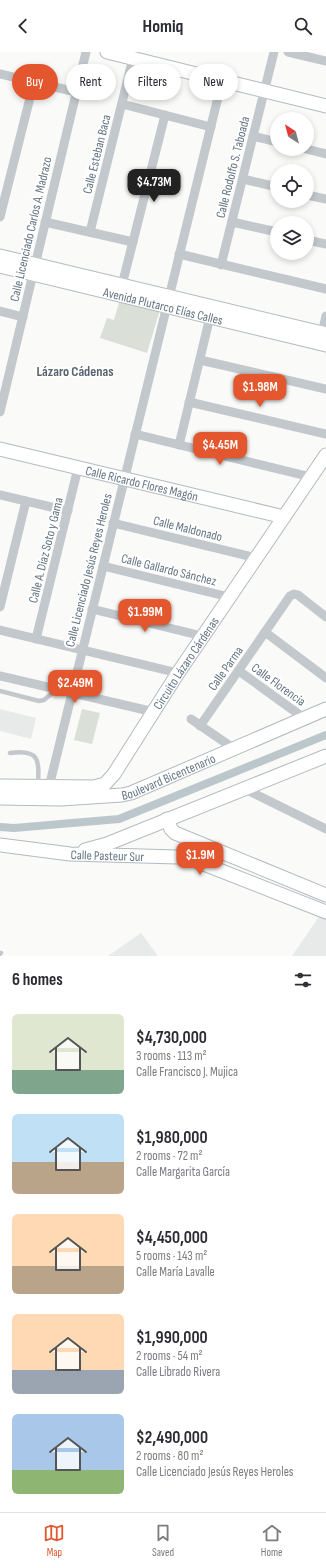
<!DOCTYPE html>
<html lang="en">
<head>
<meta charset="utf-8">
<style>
  body { margin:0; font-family:"Sofia Sans Condensed",sans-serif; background:#f7f7f7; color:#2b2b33; height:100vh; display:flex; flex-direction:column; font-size:15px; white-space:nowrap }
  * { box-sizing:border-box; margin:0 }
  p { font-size:13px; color:#7c7c81 }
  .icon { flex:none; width:22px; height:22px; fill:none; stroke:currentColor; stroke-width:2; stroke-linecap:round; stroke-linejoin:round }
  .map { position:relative; height:904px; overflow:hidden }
  .details { display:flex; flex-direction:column; background:#fff; flex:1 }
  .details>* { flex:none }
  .hud { position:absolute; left:12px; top:12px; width:302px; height:36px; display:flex; gap:8px }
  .needle { width:26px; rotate:324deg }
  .buttons { position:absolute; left:270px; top:60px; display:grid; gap:8px }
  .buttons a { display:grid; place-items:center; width:44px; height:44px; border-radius:50%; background:#fff; box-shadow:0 2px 6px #0003; font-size:20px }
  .price { position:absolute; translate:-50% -34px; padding:0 9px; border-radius:8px; background:#e4572e; color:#fff; font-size:13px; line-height:26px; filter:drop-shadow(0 1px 2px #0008) }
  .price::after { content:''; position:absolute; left:50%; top:24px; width:12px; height:9px; margin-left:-6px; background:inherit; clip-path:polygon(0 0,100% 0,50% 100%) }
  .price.active { background:#222; color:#fff }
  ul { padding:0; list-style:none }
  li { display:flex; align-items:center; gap:12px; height:100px; padding:0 12px }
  li span { display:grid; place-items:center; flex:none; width:112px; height:80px; border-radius:6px; color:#555 }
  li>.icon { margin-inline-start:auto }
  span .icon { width:48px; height:48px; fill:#fffc; stroke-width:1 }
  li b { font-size:17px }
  h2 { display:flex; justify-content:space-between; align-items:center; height:48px; padding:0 12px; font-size:17px }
  .tag { padding:0 14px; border-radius:18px; background:#fff; box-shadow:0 2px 6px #0003; font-size:14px; line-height:36px }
  .tag.active { background:#e4572e; color:#fff }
  header { display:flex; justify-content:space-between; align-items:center; height:52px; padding:0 12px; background:#fff; font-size:18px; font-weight:700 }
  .tabs { display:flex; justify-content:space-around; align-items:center; height:56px; border-top:1px solid #e1e1e2; background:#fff; font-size:11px; color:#7c7c81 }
  .tabs a { display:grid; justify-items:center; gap:2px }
  .tabs .active { color:#e4572e }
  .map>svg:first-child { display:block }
  .built { fill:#e8e9e9 }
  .green { fill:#dadfd7 }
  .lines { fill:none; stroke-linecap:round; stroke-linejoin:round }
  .canal { stroke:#bbc7cb; stroke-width:8 }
  .secondary-casing { stroke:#b3babf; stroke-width:15 }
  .lane { stroke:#c3c8cc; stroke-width:4.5 }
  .street { stroke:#c3c8cc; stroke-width:9 }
  .secondary { stroke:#fff; stroke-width:13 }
  .labels { text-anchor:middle; stroke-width:4; stroke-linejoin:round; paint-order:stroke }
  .street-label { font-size:13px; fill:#657683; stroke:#fff }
  .neighbourhood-label { font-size:14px; font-weight:bold; fill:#57646e; stroke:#fff }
</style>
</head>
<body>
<header><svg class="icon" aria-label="back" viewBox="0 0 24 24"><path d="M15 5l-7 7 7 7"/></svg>Homiq<svg class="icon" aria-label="search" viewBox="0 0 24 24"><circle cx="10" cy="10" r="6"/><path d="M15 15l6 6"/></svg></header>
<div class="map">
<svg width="326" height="904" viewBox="0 0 326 904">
  <rect width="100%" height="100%" fill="#fafaf8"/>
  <g class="built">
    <path d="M0 657 36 666 31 687 0 679Z"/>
    <path d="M320 863 326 865V904H292Z"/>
    <path d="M141 881 158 904H108Z"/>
  </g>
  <g class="green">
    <path d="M120 247 160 258 147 301 100 286 107 266 114 268Z"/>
    <path d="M82 657 100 661 92 692 74 688Z"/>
  </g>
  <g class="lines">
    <path class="canal" d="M0 775 14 776 119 767 326 683"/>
    <defs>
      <g id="secondary">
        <path d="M107 0 326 54"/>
        <path d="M0 204 326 282"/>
        <path id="s1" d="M0 214 326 293"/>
        <path id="s2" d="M0 397 284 465"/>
        <path id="s3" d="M0 734 94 735 105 732 114 722 178 621 326 403"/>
        <path id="s4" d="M0 746 61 747 122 743 131 741 326 657"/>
        <path d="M167 767 171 777 175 781 326 843"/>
        <path id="s5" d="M0 793 70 802 178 805 196 809 326 860"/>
        <path d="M85 798 107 792 326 704"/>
      </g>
    </defs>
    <use href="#secondary" class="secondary-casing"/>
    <g class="lane">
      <path d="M0 639 39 649 44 648 57 637"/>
      <path d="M10 701C40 697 39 708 38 733"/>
      <path d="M0 902 1 901"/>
    </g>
    <g class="street">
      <path d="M288 0 326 9"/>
      <path d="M0 22 76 40"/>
      <path d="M122 52 211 75"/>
      <path d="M253 84 277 90"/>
      <path d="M306 97 326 102"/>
      <path d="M243 127 277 135"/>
      <path d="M307 143 326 147"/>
      <path d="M0 165 34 30"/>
      <path d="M45 170 133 190"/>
      <path d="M232 170 277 180"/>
      <path d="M90 180 133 6"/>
      <path d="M307 188 326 192"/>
      <path d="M179 202 326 237"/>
      <path d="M221 213 274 0"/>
      <path d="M122 233 165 63"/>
      <path d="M0 259 23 265"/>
      <path d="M322 281 326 264"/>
      <path d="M200 308 326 337"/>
      <path d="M189 350 326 382"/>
      <path d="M0 360 86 0"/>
      <path d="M135 382 311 425"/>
      <path d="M179 393 210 265"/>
      <path d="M0 443 68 459"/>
      <path d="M113 471 256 506"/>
      <path d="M103 514 229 545"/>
      <path d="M0 555 26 449"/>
      <path d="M92 557 202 584"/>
      <path d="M0 578 178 621"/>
      <path d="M265 580 326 626"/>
      <path d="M36 587 78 416"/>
      <path d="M239 619 304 666"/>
      <path d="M0 624 154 660"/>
      <path d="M191 667 233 696"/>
      <path d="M200 674 290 544 294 542 298 543 326 565"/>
      <path d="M49 735 222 29"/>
      <path d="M245 737 326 777"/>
    </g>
    <use href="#secondary" class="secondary"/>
  </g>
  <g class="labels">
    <g class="street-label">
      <text transform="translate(96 102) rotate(-76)" y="5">Calle Esteban Baca</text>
      <text transform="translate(232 115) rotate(-76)" y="5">Calle Rodolfo S. Taboada</text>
      <text transform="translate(30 177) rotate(-77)" y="5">Calle Licenciado Carlos A. Madrazo</text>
      <text dy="5" stroke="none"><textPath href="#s1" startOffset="168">Avenida Plutarco Elías Calles</textPath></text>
      <text dy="5" stroke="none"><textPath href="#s2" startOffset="146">Calle Ricardo Flores Magón</textPath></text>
      <text transform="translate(188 476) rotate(14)" y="5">Calle Maldonado</text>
      <text transform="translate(45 498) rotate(-76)" y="5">Calle A. Díaz Soto y Gama</text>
      <text transform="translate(169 517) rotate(14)" y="5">Calle Gallardo Sánchez</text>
      <text transform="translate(88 518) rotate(-76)" y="5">Calle Licenciado Jesús Reyes Heroles</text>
      <text dy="5" stroke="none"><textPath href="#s3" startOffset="251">Circuito Lázaro Cárdenas</textPath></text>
      <text transform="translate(225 616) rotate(-55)" y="5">Calle Parma</text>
      <text transform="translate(279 632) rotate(36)" y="5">Calle Florencia</text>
      <text dy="5" stroke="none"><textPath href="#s4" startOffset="172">Boulevard Bicentenario</textPath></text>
      <text dy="5" stroke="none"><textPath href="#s5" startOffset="108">Calle Pasteur Sur</textPath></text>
    </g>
    <g class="neighbourhood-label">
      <text x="75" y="324">Lázaro Cádenas</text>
    </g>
  </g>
</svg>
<div class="buttons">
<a><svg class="needle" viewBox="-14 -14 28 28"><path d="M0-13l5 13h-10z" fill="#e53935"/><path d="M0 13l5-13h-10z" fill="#7c7c81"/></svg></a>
<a><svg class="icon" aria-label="locate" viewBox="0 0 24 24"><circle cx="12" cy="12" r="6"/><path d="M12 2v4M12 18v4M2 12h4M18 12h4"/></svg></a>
<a><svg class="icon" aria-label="layers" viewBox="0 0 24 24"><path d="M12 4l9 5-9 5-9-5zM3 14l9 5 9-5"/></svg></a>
</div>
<b class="price active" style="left:154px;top:151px">$4.73M</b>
<b class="price" style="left:260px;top:356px">$1.98M</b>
<b class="price" style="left:220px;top:414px">$4.45M</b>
<b class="price" style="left:145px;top:581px">$1.99M</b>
<b class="price" style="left:75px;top:652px">$2.49M</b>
<b class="price" style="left:200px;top:824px">$1.9M</b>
<div class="hud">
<a class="tag active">Buy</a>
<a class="tag">Rent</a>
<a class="tag">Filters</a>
<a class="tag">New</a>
</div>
</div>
<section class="details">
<h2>6 homes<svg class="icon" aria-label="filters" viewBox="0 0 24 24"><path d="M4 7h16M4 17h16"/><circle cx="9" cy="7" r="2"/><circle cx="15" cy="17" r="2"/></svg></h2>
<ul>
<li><span style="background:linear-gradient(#dfe7d0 70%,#7fa58c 0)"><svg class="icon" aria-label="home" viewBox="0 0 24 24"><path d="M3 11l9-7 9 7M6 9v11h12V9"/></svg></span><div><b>$4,730,000</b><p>3 rooms · 113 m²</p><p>Calle Francisco J. Mujica</p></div></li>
<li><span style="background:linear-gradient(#bfe0f5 60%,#b9a48a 0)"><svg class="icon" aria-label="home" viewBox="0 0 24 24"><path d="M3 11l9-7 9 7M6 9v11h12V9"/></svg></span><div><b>$1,980,000</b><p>2 rooms · 72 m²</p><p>Calle Margarita García</p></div></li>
<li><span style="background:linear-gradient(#ffd9b3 65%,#b9a48a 0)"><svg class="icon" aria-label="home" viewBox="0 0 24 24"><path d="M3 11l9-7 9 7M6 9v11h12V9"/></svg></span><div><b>$4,450,000</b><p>5 rooms · 143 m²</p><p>Calle María Lavalle</p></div></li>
<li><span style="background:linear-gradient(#ffd9b3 70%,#9aa5b1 0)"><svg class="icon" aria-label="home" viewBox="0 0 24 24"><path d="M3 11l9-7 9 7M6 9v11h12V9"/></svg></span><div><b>$1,990,000</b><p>2 rooms · 54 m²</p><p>Calle Librado Rivera</p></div></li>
<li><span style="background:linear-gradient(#a9c7e8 70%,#8fb573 0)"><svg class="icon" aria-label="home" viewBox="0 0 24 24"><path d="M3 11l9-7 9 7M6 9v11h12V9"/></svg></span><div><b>$2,490,000</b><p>2 rooms · 80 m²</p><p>Calle Licenciado Jesús Reyes Heroles</p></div></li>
</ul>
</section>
<nav class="tabs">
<a class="active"><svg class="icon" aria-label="map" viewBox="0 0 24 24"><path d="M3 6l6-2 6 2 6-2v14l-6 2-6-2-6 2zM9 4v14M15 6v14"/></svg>Map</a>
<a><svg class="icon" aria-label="saved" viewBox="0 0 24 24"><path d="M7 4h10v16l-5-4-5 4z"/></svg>Saved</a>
<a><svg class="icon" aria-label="home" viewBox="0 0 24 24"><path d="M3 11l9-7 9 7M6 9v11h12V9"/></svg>Home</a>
</nav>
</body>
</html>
